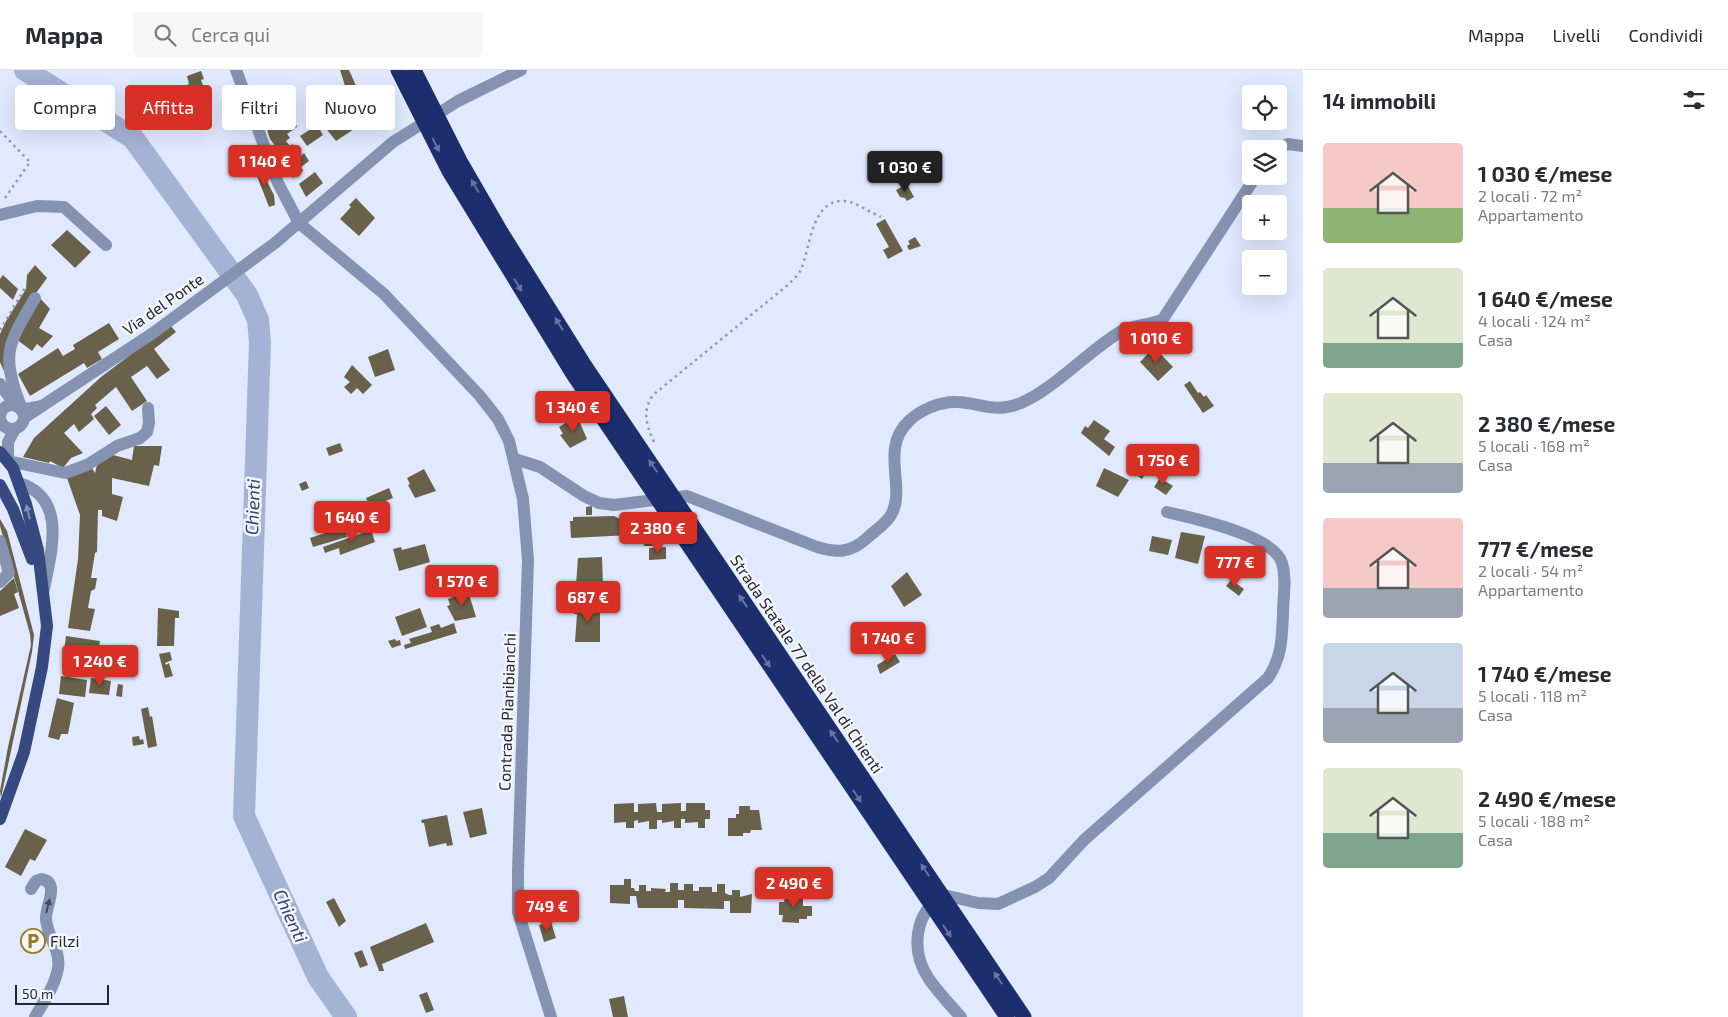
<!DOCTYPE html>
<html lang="it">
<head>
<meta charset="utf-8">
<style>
  body { margin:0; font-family:"Exo 2",sans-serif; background:#f7f7f7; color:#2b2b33; height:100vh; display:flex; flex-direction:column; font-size:19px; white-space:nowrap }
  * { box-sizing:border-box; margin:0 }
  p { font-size:16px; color:#7c7c81 }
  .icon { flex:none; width:28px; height:28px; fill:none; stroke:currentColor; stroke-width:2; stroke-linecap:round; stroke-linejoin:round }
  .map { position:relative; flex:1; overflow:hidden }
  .sheet { display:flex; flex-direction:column; background:#fff; width:425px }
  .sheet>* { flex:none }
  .banner { position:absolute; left:15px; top:15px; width:475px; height:45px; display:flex; gap:10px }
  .controls { position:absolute; left:1242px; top:15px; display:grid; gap:10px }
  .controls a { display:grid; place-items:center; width:45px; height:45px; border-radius:5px; background:#fff; box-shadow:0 5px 20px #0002; font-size:25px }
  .scale { position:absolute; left:15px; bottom:12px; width:94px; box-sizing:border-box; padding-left:5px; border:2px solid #222630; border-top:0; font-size:14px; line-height:18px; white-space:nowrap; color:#222630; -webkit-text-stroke:4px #f4f6fc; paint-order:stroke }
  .price { position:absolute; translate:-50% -42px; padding:0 11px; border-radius:5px; background:#d93025; color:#fff; font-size:16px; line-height:32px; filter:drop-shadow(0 1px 2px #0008) }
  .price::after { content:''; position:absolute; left:50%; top:30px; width:15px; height:11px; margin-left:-8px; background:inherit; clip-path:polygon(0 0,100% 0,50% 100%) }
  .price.active { background:#222; color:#fff }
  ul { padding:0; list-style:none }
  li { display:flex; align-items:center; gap:15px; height:125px; padding:0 20px }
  li span { display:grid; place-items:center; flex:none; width:140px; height:100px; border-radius:5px; color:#555 }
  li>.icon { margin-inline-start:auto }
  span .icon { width:60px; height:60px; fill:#fffc; stroke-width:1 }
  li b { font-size:21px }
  h2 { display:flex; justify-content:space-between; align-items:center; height:60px; padding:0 20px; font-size:21px }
  .chip { padding:0 18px; border-radius:5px; background:#fff; box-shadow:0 5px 20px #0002; font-size:18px; line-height:45px }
  .chip.active { background:#d93025; color:#fff }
  header { display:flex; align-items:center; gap:30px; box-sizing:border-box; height:70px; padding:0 25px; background:#fff; border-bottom:1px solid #e1e1e2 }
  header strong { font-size:24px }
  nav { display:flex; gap:28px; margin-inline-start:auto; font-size:18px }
  .search { width:350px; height:45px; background:#f7f7f7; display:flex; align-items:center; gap:12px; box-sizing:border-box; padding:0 18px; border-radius:5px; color:#7c7c81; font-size:19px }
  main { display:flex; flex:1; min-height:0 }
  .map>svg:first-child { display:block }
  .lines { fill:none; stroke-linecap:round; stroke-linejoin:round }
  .river { stroke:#a4b2d4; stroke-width:22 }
  .building { fill:#696149 }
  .path { stroke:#939aab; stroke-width:2.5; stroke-dasharray:2.5 4; stroke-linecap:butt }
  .minor { stroke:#8592b2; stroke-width:12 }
  .major { stroke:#364980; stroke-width:12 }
  .highway { stroke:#1c2e6d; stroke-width:15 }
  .oneway { fill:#68749f }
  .oneway2 { fill:#828eb2 }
  .oneway3 { fill:#454c5e }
  .labels { text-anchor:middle; stroke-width:5; stroke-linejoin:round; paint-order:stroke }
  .street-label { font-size:16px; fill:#222630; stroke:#f4f6fc }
  .poi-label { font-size:16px; fill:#222630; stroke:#f4f6fc; text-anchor:start }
  .water-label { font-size:18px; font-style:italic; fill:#314270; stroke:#f4f6fc }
</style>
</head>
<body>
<header>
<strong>Mappa</strong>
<div class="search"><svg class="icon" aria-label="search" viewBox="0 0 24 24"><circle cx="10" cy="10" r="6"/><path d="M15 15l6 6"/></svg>Cerca qui</div>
<nav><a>Mappa</a><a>Livelli</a><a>Condividi</a></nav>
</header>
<main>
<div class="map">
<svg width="1303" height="947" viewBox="0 0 1303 947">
  <rect width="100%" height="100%" fill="#e0e9fe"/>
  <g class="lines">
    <path class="river" d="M25 0 133 68 247 225 258 250 260 272 244 746 318 907 346 947"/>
  </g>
  <g class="building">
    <path d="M340 0H349L357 18 347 22Z"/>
    <path d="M201 1 204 9 201 10 205 20 186 27 182 17 189 14 187 6Z"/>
    <path d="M348 33 352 37 344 42 354 59 336 71 324 56 319 58 323 65 307 76 300 66 342 39 341 37Z"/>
    <path d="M292 44 297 57 287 64 290 68 286 71 290 76 293 74 301 86 304 83 309 91 301 97 303 101 293 108 273 79 276 77 270 69 264 50Z"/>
    <path d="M259 96 274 125 275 135 269 137 254 98Z"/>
    <path d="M315 102 323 113 306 127 299 114Z"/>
    <path d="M907 114 914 127 907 131 905 128 900 127 896 120Z"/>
    <path d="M356 128 375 148 359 166 340 149 351 137 349 135Z"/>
    <path d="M885 149 903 181 888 189 883 180 889 177 876 154Z"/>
    <path d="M67 160 91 182 75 198 51 175Z"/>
    <path d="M915 167 921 176 909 180 907 176 910 174 908 171Z"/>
    <path d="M35 195 47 208 23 241 5 280 4 301 0 292V264L6 251 26 219 27 205Z"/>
    <path d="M3 205 18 219 13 230 0 218V209Z"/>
    <path d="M38 226 50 239 39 258 53 266 42 278 37 274 32 281 16 269Z"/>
    <path d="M109 253 119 269 98 282 102 289 87 298 84 293 30 326 18 304 58 278 63 286 75 279 73 275Z"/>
    <path d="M170 255 176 262 154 279 170 300 157 309 147 296 131 307 147 331 132 341 116 317 95 335 97 338 91 344 94 349 79 362 74 354 64 363 83 383 71 388 63 398 50 391 49 393 23 387 34 368 101 307Z"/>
    <path d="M1154 277 1173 297 1158 311 1140 292Z"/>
    <path d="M388 279 395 300 375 307 368 287Z"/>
    <path d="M352 295 372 315 363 324 357 318 351 324 344 317 350 312 344 307Z"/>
    <path d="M1190 311 1198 323 1200 322 1204 327 1206 325 1214 336 1203 343 1184 315Z"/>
    <path d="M566 322 575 334 566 340 558 327Z"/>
    <path d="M106 336 121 355 109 365 94 346Z"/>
    <path d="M577 346 587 369 570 378 560 365 563 364 559 357Z"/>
    <path d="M1094 350 1110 361 1104 369 1115 377 1109 386 1081 363 1085 356 1088 358Z"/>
    <path d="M340 373 343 381 329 386 326 378Z"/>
    <path d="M134 376H162L159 396 154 395 149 416 112 408V424L123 427 117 451 102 446V440H98L97 482 95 483 91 508H97L95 519 91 521 88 538 95 539 90 561 68 558 78 489 80 445 67 408 92 398 95 403 97 395 113 385 132 390Z"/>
    <path d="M1138 392 1148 399 1142 409 1132 402Z"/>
    <path d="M1104 398 1129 410 1118 427 1096 416Z"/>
    <path d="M424 399 436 421 415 428 408 415 410 414 407 408Z"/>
    <path d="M1160 408 1173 416 1166 425 1154 417Z"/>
    <path d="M306 411 309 418 302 421 299 414Z"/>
    <path d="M389 418 393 428 370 437 366 428Z"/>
    <path d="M592 436V445H586V437Z"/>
    <path d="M614 446 629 453 631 465 571 468 570 451H573V447Z"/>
    <path d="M0 449 7 461 34 565 32 582 1 728 0 721 8 677 31 575 30 564 0 456Z"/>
    <path d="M343 454 347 467 313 477 310 468 331 461 330 458Z"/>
    <path d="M371 460 375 472 340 485 339 478 325 483 323 477Z"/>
    <path d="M1181 462 1205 466 1198 494 1175 488Z"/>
    <path d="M1152 466 1172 470 1168 485 1149 481Z"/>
    <path d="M643 468H656V476H644Z"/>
    <path d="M425 474 430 492 399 501 393 479 401 477 402 480Z"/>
    <path d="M666 477V489L649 490V478Z"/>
    <path d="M1228 478 1237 483 1229 496 1220 491Z"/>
    <path d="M602 487 603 515H576L578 488Z"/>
    <path d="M907 502 922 525 904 537 891 516Z"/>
    <path d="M14 508 18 522 14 524 19 538 0 546V521Z"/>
    <path d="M1231 510 1244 519 1239 526 1226 516Z"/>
    <path d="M468 521 476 547 455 551 447 536 450 535 448 529Z"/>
    <path d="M600 533V572H575L577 544H574L575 534Z"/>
    <path d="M158 538 179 541V548H175L174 576H157Z"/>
    <path d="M420 538 427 557 402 566 395 547Z"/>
    <path d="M876 552 885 567 875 573 877 576 870 581 869 579 864 582 863 580 859 582 851 567 858 563 856 561Z"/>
    <path d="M454 553 457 563 405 579 404 575 411 573 409 569 432 562 430 557 439 554 441 558Z"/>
    <path d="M66 566 100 571 97 589 79 586 77 600 62 597Z"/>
    <path d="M395 569 396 571 400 570 401 575 392 578 388 571Z"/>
    <path d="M170 582 172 590 165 593 166 595 169 593 173 606 165 608 159 584Z"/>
    <path d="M895 584 900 592 880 604 877 595Z"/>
    <path d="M112 594 126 596 125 602 111 600Z"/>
    <path d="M61 606 87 610 85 627 59 624Z"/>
    <path d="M91 608 111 611 109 625 89 623Z"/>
    <path d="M118 614 123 615 122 627 116 626Z"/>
    <path d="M57 628 74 633 68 664H61L59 670 48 667Z"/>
    <path d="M148 637 150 647 152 646 157 676 148 678 141 639Z"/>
    <path d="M139 666 140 670 143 669 144 674 133 676 132 667Z"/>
    <path d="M634 733V742H638V734L656 733 657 742H662V734L681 733V741H686V733H705V740H710V749H705V758H698V752L685 753V749H681V758H674V751L662 753V750H657V759H649V751L638 753V750L634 751V758H626V752L614 753V734Z"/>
    <path d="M739 736H750V740H759L762 760H751L750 763H743V766H728V748H736V744H739Z"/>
    <path d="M482 738 487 764 470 768 463 742Z"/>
    <path d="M447 745 453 775 447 776 446 773 429 777 424 753H422L421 750Z"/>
    <path d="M25 759 47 770 35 791 30 789 21 806 5 797Z"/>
    <path d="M624 809H631V818H634L635 821H639V815H646V821H651V818L666 819 665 822H670V813H678V820H684V814H693V821H699V817H712V822H717V814H725V823L729 825H732V820H740V827L752 824 751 843H730V831H724V839L684 838V830H678V838H638L636 826H630V834L610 833V815H624Z"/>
    <circle cx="539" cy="826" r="4.5"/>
    <path d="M793 822 798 828H803V836H812V846H807V849H799V853L782 852 783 845H779V832H784L785 826Z"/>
    <path d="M334 828 346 851 339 857 326 832Z"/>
    <path d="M551 852 556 868 544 872 539 855Z"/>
    <path d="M426 853 434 872 382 894 384 901H379L370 877Z"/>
    <path d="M362 880 368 895 360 898 354 883Z"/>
    <path d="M427 922 434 940 426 943 419 925Z"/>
    <path d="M624 926 628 947H613L609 929Z"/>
  </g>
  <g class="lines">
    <g class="path">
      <path d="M0 61 30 92 3 131"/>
      <path d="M0 260 25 218"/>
      <path d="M654 372C646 354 642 341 653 325L789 214C793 209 799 205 801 199 811 178 811 123 850 132 860 135 871 143 881 147"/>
    </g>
    <g class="minor">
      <path d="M236 0 278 113 299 153 384 224 480 326 498 349 509 371 523 429 528 490 518 801V842L551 947"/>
      <path d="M1277 79 1288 74 1303 76"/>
      <path d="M0 145 37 136 64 137 106 175"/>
      <path d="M0 314 16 336"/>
      <circle cx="12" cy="347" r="12"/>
      <path d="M42 336 153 263 275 173 393 72 458 31 521 0"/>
      <path d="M18 337 20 334C0 283 9 273 35 228"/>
      <path d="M21 340 42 336 24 348"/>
      <path d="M15 359 8 372V391L65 403 87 395 117 376 140 368 147 362 149 353 148 338"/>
      <path d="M515 389 540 397 584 426 599 433 614 435 687 426 817 477C837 483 850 483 866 469 873 462 886 454 891 445 907 418 879 379 909 351 920 340 941 331 957 332 982 333 993 344 1021 333 1054 319 1087 282 1120 262 1133 254 1150 256 1163 249L1256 106"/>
      <path d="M19 413C68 428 51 482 44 519"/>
      <path d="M0 471 9 503 0 512"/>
      <path d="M31 819 36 811 41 809C61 812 45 837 46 849 47 866 61 881 58 898 55 916 44 931 35 947"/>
      <path d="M961 947C950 935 938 922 929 909 910 881 914 842 944 825L978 833 998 834 1035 817 1049 808 1084 770 1268 608C1282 587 1282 568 1283 543 1283 527 1287 509 1282 493 1274 465 1193 448 1167 442"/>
    </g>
    <g class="major">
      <path d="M0 382 13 398 26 434 38 480 47 556 42 597 24 682 0 749"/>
      <path d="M0 415 13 439 32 489"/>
    </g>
    <g class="highway">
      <path d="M398 0 449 101 573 304 1007 947"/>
      <path d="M414 0 460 91 501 162 585 296 1024 947"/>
    </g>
  </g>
  <defs><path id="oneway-solid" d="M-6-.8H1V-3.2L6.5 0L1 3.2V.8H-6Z" transform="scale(1.25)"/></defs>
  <g class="oneway">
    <use href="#oneway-solid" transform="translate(436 75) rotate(63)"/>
    <use href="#oneway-solid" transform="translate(475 116) rotate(-120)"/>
    <use href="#oneway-solid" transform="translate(518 215) rotate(58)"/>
    <use href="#oneway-solid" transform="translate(559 254) rotate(-122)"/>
    <use href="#oneway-solid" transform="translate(653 396) rotate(-124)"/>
    <use href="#oneway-solid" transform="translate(743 531) rotate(-124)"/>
    <use href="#oneway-solid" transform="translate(766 591) rotate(56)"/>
    <use href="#oneway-solid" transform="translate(834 666) rotate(-124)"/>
    <use href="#oneway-solid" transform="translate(857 726) rotate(56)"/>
    <use href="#oneway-solid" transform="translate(925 800) rotate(-124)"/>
    <use href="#oneway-solid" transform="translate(947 861) rotate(56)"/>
    <use href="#oneway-solid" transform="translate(998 908) rotate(-124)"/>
  </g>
  <use class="oneway2" href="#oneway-solid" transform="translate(28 442) rotate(-104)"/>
  <use class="oneway3" href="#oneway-solid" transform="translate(48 836) rotate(-76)"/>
  <defs>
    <symbol id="parking-ring" viewBox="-11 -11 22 22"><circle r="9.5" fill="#f4f6fc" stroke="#977b23" stroke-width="1.5"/><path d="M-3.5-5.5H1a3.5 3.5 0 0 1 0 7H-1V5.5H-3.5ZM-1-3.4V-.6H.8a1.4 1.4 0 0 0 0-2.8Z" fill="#977b23"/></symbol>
  </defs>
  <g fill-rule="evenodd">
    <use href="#parking-ring" x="19" y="857" width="28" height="28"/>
  </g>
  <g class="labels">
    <g class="street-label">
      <text transform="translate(163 234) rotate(-35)" y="6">Via del Ponte</text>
      <text transform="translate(807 594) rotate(56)" y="6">Strada Statale 77 della Val di Chienti</text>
      <text transform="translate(507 642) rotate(-88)" y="6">Contrada Pianibianchi</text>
    </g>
    <g class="poi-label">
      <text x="50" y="877">Filzi</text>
    </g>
    <g class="water-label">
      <text transform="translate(253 437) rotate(-88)" y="6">Chienti</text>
      <text transform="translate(290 846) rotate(65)" y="6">Chienti</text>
    </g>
  </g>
</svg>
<div class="controls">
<a><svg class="icon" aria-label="locate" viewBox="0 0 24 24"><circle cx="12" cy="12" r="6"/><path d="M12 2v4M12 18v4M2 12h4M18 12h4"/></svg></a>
<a><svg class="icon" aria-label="layers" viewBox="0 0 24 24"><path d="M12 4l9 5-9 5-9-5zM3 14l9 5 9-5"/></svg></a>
<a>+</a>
<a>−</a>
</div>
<div class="scale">50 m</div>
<b class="price" style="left:265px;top:117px">1 140 €</b>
<b class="price active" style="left:905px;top:123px">1 030 €</b>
<b class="price" style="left:1156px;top:294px">1 010 €</b>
<b class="price" style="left:573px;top:363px">1 340 €</b>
<b class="price" style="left:1163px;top:416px">1 750 €</b>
<b class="price" style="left:352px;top:473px">1 640 €</b>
<b class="price" style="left:658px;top:484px">2 380 €</b>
<b class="price" style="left:1235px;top:518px">777 €</b>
<b class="price" style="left:462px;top:537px">1 570 €</b>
<b class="price" style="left:588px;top:553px">687 €</b>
<b class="price" style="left:888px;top:594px">1 740 €</b>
<b class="price" style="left:100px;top:617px">1 240 €</b>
<b class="price" style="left:794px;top:839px">2 490 €</b>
<b class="price" style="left:547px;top:862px">749 €</b>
<div class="banner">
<a class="chip">Compra</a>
<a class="chip active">Affitta</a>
<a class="chip">Filtri</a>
<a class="chip">Nuovo</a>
</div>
</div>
<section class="sheet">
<h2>14 immobili<svg class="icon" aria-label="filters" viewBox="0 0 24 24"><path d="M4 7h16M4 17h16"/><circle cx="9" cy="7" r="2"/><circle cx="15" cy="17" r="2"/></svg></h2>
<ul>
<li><span style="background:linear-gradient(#f6c9c9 65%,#8fb573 0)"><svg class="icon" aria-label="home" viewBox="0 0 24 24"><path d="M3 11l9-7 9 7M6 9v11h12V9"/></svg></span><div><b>1 030 €/mese</b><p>2 locali · 72 m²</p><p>Appartamento</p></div></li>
<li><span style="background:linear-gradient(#dfe7d0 75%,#7fa58c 0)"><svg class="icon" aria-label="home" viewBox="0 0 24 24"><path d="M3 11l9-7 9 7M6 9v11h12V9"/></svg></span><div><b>1 640 €/mese</b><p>4 locali · 124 m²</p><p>Casa</p></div></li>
<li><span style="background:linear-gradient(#dfe7d0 70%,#9aa5b1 0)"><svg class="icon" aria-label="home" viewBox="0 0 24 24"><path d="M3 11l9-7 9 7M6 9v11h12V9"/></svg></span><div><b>2 380 €/mese</b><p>5 locali · 168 m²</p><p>Casa</p></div></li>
<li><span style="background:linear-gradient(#f6c9c9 70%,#9aa5b1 0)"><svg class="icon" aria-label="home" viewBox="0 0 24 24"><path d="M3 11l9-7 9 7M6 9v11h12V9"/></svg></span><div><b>777 €/mese</b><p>2 locali · 54 m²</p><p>Appartamento</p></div></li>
<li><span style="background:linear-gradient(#c9d6e8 65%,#9aa5b1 0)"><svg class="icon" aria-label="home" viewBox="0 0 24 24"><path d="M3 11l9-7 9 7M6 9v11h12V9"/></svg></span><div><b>1 740 €/mese</b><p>5 locali · 118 m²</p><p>Casa</p></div></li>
<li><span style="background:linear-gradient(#dfe7d0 65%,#7fa58c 0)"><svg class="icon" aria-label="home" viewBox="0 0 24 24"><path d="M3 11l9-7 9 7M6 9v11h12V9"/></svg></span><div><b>2 490 €/mese</b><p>5 locali · 188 m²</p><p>Casa</p></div></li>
</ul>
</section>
</main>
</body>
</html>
